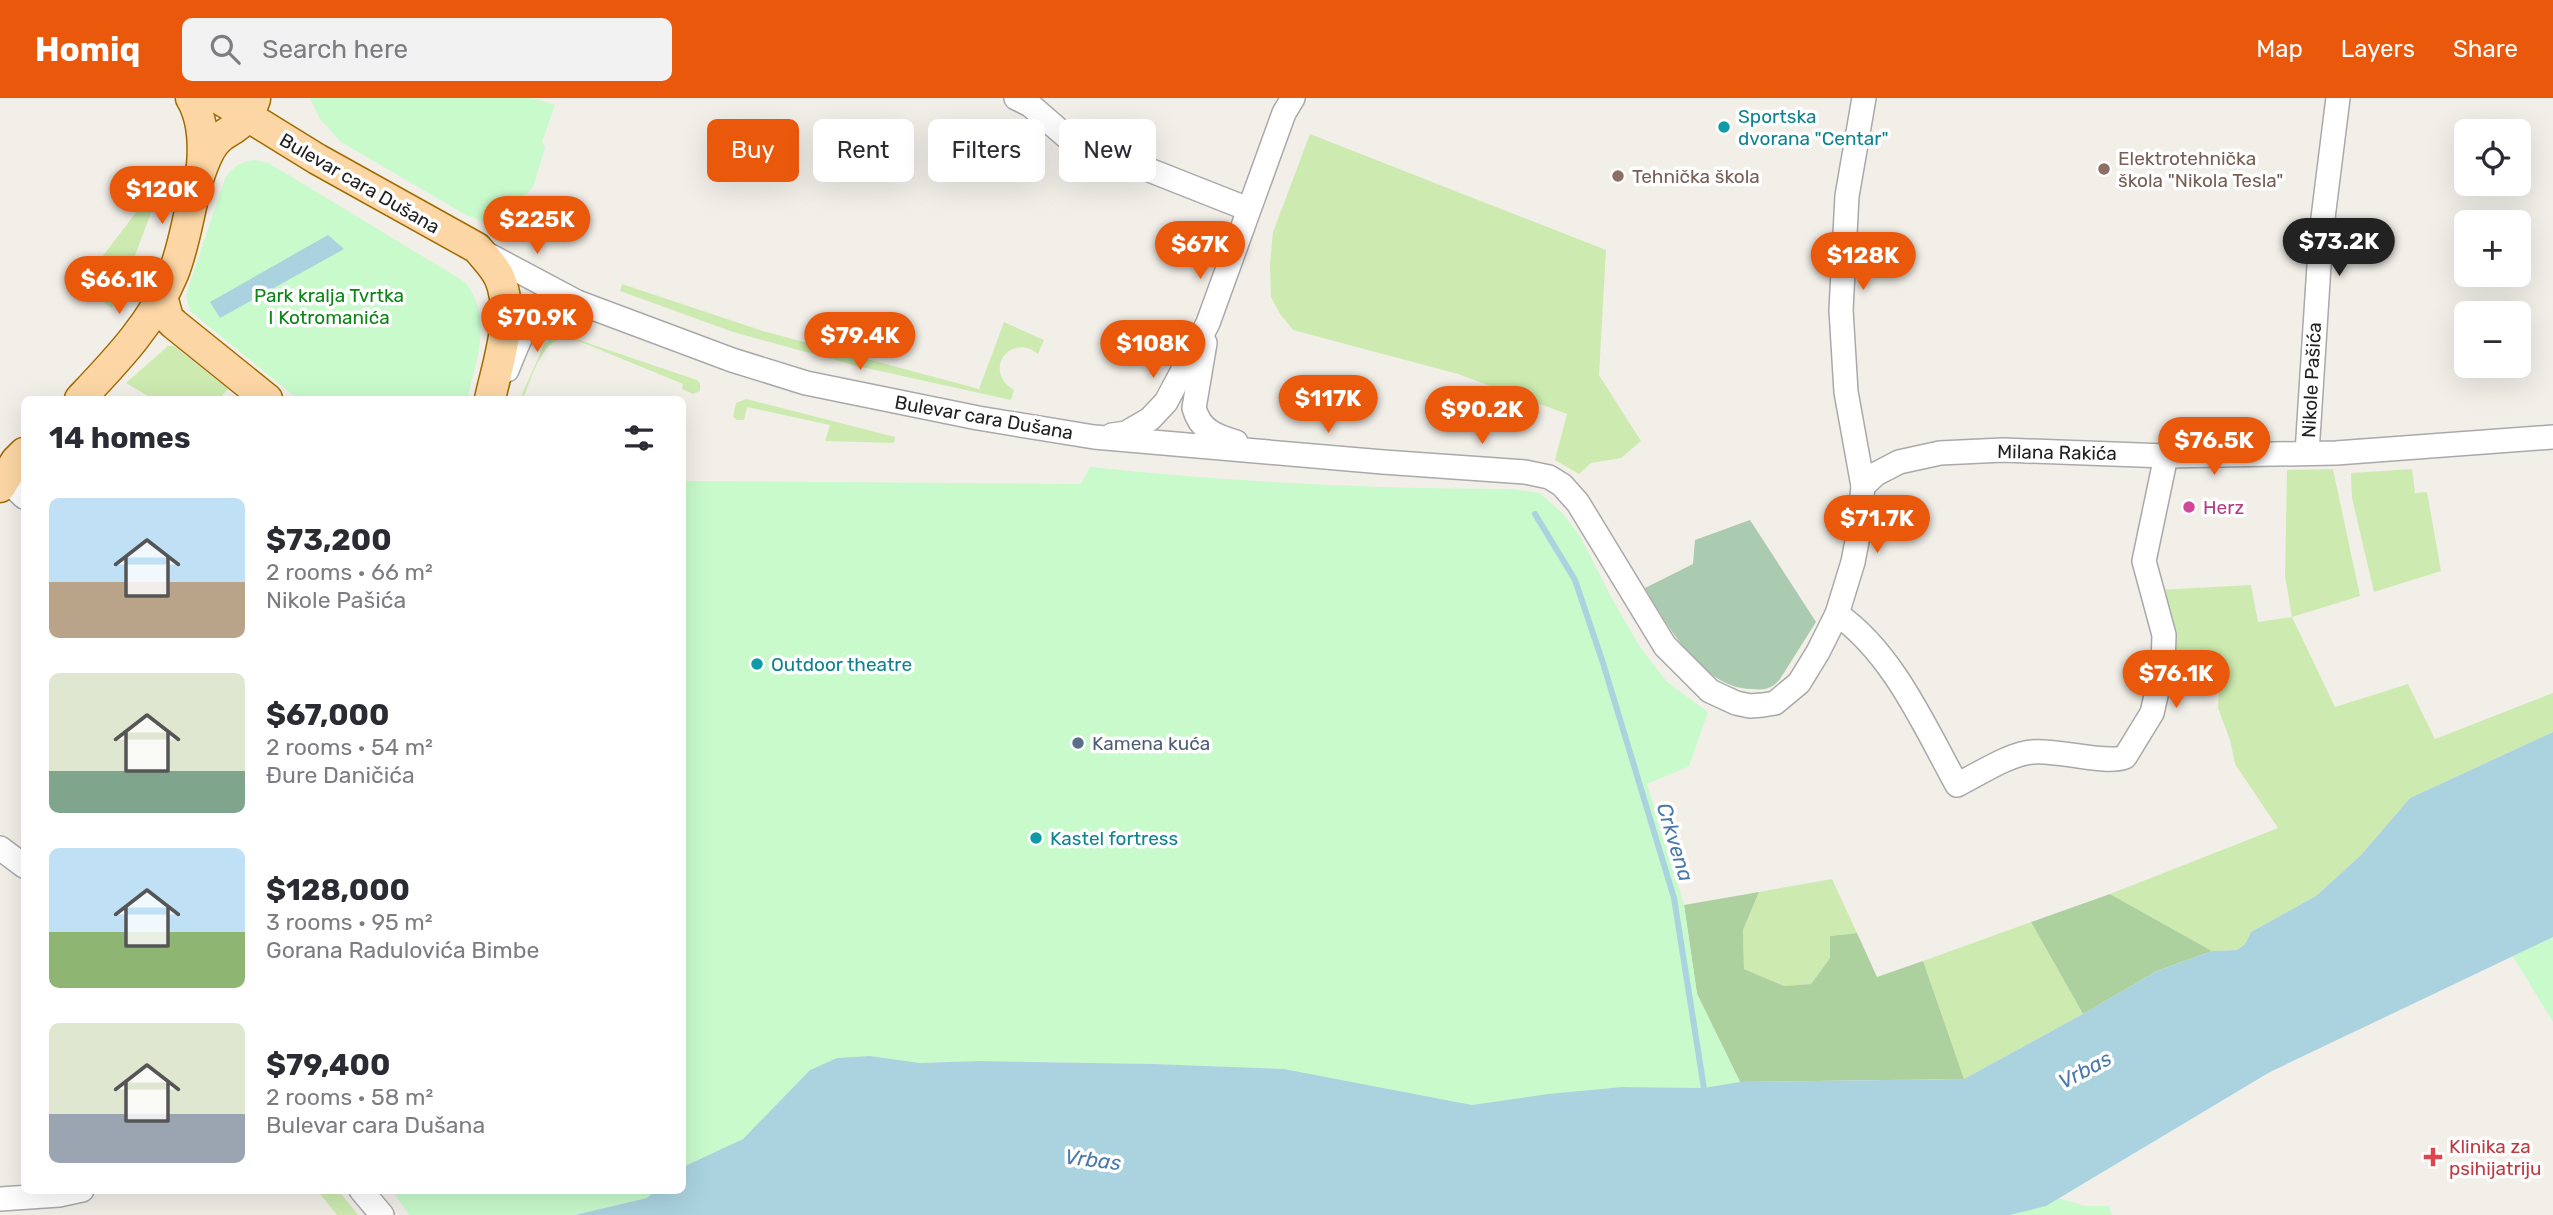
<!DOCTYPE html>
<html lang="en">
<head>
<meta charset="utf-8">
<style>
  body { margin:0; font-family:Rubik,sans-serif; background:#f2f2f3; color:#2b2b33; height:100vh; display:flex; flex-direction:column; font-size:26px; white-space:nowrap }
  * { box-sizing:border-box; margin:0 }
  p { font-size:23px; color:#7c7c81 }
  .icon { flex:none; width:38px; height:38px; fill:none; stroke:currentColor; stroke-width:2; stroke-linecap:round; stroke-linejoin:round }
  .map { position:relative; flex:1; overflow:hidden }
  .panel { position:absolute; left:21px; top:298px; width:665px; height:798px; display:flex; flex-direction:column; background:#fff; border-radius:10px; box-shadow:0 7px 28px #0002 }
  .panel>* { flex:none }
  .guide { position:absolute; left:707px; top:21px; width:665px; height:63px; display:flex; gap:14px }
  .buttons { position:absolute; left:2454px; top:21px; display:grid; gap:14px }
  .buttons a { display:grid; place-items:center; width:77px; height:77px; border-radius:10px; background:#fff; box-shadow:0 7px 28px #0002; font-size:35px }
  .price { position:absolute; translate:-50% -60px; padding:0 16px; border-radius:24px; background:#ea580c; color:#fff; font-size:23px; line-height:46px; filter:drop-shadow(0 2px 4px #0008) }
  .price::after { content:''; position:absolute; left:50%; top:42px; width:21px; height:16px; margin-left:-10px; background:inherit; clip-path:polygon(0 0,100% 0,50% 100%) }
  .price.active { background:#222; color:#fff }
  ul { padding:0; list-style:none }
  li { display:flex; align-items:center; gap:21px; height:175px; padding:0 28px }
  li span { display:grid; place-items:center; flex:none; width:196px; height:140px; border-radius:10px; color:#555 }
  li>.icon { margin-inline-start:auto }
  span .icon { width:84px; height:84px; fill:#fffc; stroke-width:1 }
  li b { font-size:30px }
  h2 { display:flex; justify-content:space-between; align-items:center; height:84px; padding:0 28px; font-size:30px }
  .tag { padding:0 24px; border-radius:10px; background:#fff; box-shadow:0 7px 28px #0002; font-size:24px; line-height:63px }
  .tag.active { background:#ea580c; color:#fff }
  header { display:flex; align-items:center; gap:42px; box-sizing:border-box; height:98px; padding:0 35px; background:#ea580c; color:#fff }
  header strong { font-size:33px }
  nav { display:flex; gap:38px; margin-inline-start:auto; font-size:24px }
  .search { width:490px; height:63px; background:#f2f2f3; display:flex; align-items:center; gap:18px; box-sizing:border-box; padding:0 24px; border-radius:10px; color:#7c7c81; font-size:26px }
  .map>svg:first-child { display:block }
  .grass { fill:#cdebb0 }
  .forest { fill:#add19e }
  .cemetery { fill:#aacbaf }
  .park { fill:#c8facc }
  .water { fill:#aad3df }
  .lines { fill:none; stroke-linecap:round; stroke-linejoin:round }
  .stream { stroke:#aad3df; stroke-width:6 }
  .minor-casing { stroke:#a9a9a9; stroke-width:26 }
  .major-casing { stroke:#a06b00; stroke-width:33 }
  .minor { stroke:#fff; stroke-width:23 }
  .major { stroke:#fcd6a4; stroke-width:30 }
  .culture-dot { fill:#0f9aa8; stroke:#fff; stroke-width:2.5 }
  .education-dot { fill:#8d6e63; stroke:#fff; stroke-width:2.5 }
  .hotel-dot { fill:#d1479c; stroke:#fff; stroke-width:2.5 }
  .service-dot { fill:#5c6f8a; stroke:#fff; stroke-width:2.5 }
  .health-dot { fill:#e0444e; stroke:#fff; stroke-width:2.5 }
  .labels { text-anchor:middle; stroke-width:7; stroke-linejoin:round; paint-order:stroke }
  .culture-label { font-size:19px; fill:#0d838f; stroke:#fff; text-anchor:start }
  .education-label { font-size:19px; fill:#785e54; stroke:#fff; text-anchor:start }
  .street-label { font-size:19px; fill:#222; stroke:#fff }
  .park-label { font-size:19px; fill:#0c8416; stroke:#fff }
  .hotel-label { font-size:19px; fill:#b23c85; stroke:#fff; text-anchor:start }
  .service-label { font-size:19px; fill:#4e5e75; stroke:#fff; text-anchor:start }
  .health-label { font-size:19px; fill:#be3a42; stroke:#fff; text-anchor:start }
  .water-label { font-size:21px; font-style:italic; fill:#4a7aab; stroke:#fff }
</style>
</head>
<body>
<header>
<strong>Homiq</strong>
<div class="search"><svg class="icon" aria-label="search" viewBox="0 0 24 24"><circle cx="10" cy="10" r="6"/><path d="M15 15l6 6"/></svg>Search here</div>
<nav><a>Map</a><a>Layers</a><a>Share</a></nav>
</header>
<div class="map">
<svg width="2553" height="1117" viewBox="0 0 2553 1117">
  <rect width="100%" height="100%" fill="#f2efe9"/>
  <g class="grass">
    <path d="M1310 36 1606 152 1599 277 1641 343 1621 360 1591 365 1579 376 1555 362 1567 316 1458 276 1293 232 1280 216 1271 199 1270 165 1273 134Z"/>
    <path d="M151 95 156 101 126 182 125 185 121 184 112 210 79 189Z"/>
    <path d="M622 186 763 233 979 291 1004 224 1044 242 1038 256C1012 234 981 271 1014 292L1011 302 857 268 733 234 620 193Z"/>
    <path d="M567 238 697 282 700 285V293L693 296 682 291 683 286 581 244C573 242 566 240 558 242 541 247 529 286 523 301H520L544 247 549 242Z"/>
    <path d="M168 248H174L228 291 219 301H153L126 285Z"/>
    <path d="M746 301 895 339 894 345 825 343 830 327 747 309 744 322H737L733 319 736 305Z"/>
    <path d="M2333 371 2360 498 2292 519 2335 609 2408 586 2435 641 2553 595V634L2410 700 2361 757 2316 798 2251 834 2245 846 2237 852 2212 853 2110 796 2278 730 2235 666 2230 642 2218 610 2219 587 2204 559 2173 555 2156 492 2251 487 2258 524 2292 519 2285 478 2287 372Z"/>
    <path d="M2412 371 2415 395 2427 394 2441 473 2374 494 2352 400 2351 375Z"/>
    <path d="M1832 781 1857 835 1830 838V860L1811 886 1784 888 1744 871 1743 832 1759 794Z"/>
    <path d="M2031 824 2083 916 1964 981 1923 863Z"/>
    <path d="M317 1092H338L358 1117H337Z"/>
  </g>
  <g class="forest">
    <path d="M1759 794 1743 832 1744 871 1784 888 1811 886 1830 860V838L1857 835 1877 879 1923 863 1964 981 1740 984 1697 896 1684 807Z"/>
    <path d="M2110 796 2212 853 2157 873 2083 916 2031 824Z"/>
  </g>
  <path class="cemetery" d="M1750 422 1816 524 1780 581C1771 592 1764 592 1751 591 1702 590 1667 527 1645 490L1693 466 1695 442Z"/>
  <g class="park">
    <path d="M310 0H533L555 7 542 44 545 49 533 90 501 116 484 124 466 117 341 44 320 21Z"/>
    <path d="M255 62 268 65 292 79 465 184C493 219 477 261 467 301H298L190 213 186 197 225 80C234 68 240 64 255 62Z"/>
    <path d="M1090 369C1230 384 1370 391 1511 391L1540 395 1564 417 1580 438 1611 499 1640 549 1667 584 1708 614 1689 668 1647 686 1684 807 1697 896 1740 984 1703 990 1622 989 1549 996 1472 1007 1284 971 1153 966 979 963 920 965 870 958 837 960 810 972 743 1041 683 1069V383L1081 386Z"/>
    <path d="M2553 839V924L2512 857Z"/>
    <path d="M392 1092H656L647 1100 575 1117H409Z"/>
    <path d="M2058 1100 2085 1108H2109L2112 1117H2010L2045 1108Z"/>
  </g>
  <g class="water">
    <path d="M328 137 344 151 220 220 210 204Z"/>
    <path d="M2553 634V839L2270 974 2046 1108 2010 1117H575L647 1100 656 1092H682L683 1069 743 1041 810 972 837 960 870 958 920 965 979 963 1153 966 1284 971 1472 1007 1548 996 1622 989 1703 990 1740 984 1964 981 2083 916 2157 873 2212 853 2237 852 2245 846 2251 834 2316 798 2361 757 2410 700Z"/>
  </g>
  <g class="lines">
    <path class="stream" d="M1535 416 1575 482 1603 565 1674 800 1705 997"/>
    <defs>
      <g id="minor">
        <path d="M1016 0 1030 7 1068 40 1248 111"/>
        <path d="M485 155 577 204 732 262 806 285 978 320 1094 339 1383 364 1525 374 1549 379 1562 387 1578 405 1665 548 1710 593 1736 605 1750 608 1763 607 1775 605 1799 585 1818 554 1837 516 1853 464 1858 438 1863 388 1846 294 1841 212 1847 98 1864 0"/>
        <path d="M1205 245 1194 310C1200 332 1215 338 1236 344"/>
        <path d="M507 272C526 226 526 216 577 204"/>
        <path d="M1112 337 1126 335 1150 321 1166 304 1208 225 1284 15 1293 0"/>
        <path d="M2307 355 2321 136 2338 0"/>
        <path d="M5 381 24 399"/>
        <path d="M1863 388 1876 376 1899 364 1940 355 2003 352 2166 358 2336 355 2553 339"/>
        <path d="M1837 516C1893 555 1925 629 1957 687 1979 676 2009 656 2032 654 2057 651 2106 667 2125 659L2152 615 2163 567 2164 537 2144 463 2166 358"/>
        <path d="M0 750 24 768"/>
        <path d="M361 1092 382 1117"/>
        <path d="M0 1101 59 1097 82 1092"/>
      </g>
      <g id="major">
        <path d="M191 0C203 20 204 45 202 68"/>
        <path d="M218 0 317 61 477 150C485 160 495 169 500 181 515 218 498 264 490 301"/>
        <path d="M162 198 168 220 174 226 267 301"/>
        <path d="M80 301C115 264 153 225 173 176 189 137 190 89 210 52 222 29 244 36 255 1"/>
        <path d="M0 389 16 363 24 355"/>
      </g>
    </defs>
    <use href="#minor" class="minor-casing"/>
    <use href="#major" class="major-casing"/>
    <use href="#minor" class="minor"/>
    <use href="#major" class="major"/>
  </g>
  <g class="culture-dot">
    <circle cx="1724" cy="29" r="7"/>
    <circle cx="757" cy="566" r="7"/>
    <circle cx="1036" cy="740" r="7"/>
  </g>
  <g class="education-dot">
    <circle cx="2104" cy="71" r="7"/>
    <circle cx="1618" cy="78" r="7"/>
  </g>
  <circle class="hotel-dot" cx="2189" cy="409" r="7"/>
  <circle class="service-dot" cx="1078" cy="645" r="7"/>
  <path class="health-dot" d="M2429.5 1048.5h7v7h7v7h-7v7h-7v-7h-7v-7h7z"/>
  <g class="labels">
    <g class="culture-label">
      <text x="1738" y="25">Sportska<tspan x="1738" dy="22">dvorana "Centar"</tspan></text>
      <text x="771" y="573">Outdoor theatre</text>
      <text x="1050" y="747">Kastel fortress</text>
    </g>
    <g class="education-label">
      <text x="2118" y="67">Elektrotehnička<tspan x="2118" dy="22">škola "Nikola Tesla"</tspan></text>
      <text x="1632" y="85">Tehnička škola</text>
    </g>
    <g class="street-label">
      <text transform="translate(360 85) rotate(30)" y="7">Bulevar cara Dušana</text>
      <text transform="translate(2311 282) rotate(-87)" y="7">Nikole Pašića</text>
      <text transform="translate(984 319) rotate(10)" y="7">Bulevar cara Dušana</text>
      <text transform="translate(2057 354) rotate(1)" y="7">Milana Rakića</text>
    </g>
    <g class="park-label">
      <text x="329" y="204">Park kralja Tvrtka<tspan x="329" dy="22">I Kotromanića</tspan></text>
    </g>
    <g class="hotel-label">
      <text x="2203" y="416">Herz</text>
    </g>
    <g class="service-label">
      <text x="1092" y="652">Kamena kuća</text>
    </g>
    <g class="health-label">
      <text x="2449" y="1055">Klinika za<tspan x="2449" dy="22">psihijatriju</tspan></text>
    </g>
    <g class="water-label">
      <text transform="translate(1675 744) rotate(73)" y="7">Crkvena</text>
      <text transform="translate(2085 972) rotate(-28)" y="7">Vrbas</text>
      <text transform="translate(1093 1062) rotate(7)" y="7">Vrbas</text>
    </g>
  </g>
</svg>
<div class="buttons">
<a><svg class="icon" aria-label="locate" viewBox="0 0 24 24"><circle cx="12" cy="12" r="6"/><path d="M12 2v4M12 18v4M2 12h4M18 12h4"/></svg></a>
<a>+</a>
<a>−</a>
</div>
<b class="price" style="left:162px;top:128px">$120K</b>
<b class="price" style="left:537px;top:158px">$225K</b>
<b class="price active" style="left:2339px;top:180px">$73.2K</b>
<b class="price" style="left:1200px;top:183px">$67K</b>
<b class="price" style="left:1863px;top:194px">$128K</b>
<b class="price" style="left:119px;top:218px">$66.1K</b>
<b class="price" style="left:537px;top:256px">$70.9K</b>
<b class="price" style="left:860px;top:274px">$79.4K</b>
<b class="price" style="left:1153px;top:282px">$108K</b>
<b class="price" style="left:1328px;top:337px">$117K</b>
<b class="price" style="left:1482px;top:348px">$90.2K</b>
<b class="price" style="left:2214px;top:379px">$76.5K</b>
<b class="price" style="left:1877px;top:457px">$71.7K</b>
<b class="price" style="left:2176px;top:612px">$76.1K</b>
<div class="guide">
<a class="tag active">Buy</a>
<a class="tag">Rent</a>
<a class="tag">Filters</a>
<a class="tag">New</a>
</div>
<section class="panel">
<h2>14 homes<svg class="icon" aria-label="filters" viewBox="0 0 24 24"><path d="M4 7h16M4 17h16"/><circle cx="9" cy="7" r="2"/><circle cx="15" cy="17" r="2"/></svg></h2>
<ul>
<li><span style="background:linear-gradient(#bfe0f5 60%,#b9a48a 0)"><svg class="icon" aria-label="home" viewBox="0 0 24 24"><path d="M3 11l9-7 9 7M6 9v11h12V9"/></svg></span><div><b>$73,200</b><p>2 rooms · 66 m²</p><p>Nikole Pašića</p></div></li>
<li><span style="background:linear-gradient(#dfe7d0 70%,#7fa58c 0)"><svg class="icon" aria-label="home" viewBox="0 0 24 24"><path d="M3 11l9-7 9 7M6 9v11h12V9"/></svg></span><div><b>$67,000</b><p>2 rooms · 54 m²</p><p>Đure Daničića</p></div></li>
<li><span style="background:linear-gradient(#bfe0f5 60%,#8fb573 0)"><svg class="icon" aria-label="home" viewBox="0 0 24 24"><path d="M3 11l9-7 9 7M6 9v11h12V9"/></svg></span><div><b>$128,000</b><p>3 rooms · 95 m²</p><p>Gorana Radulovića Bimbe</p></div></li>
<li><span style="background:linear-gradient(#dfe7d0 65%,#9aa5b1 0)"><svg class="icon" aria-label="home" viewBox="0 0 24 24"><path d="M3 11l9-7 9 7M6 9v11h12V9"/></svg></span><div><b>$79,400</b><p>2 rooms · 58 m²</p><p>Bulevar cara Dušana</p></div></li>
</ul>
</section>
</div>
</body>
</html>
